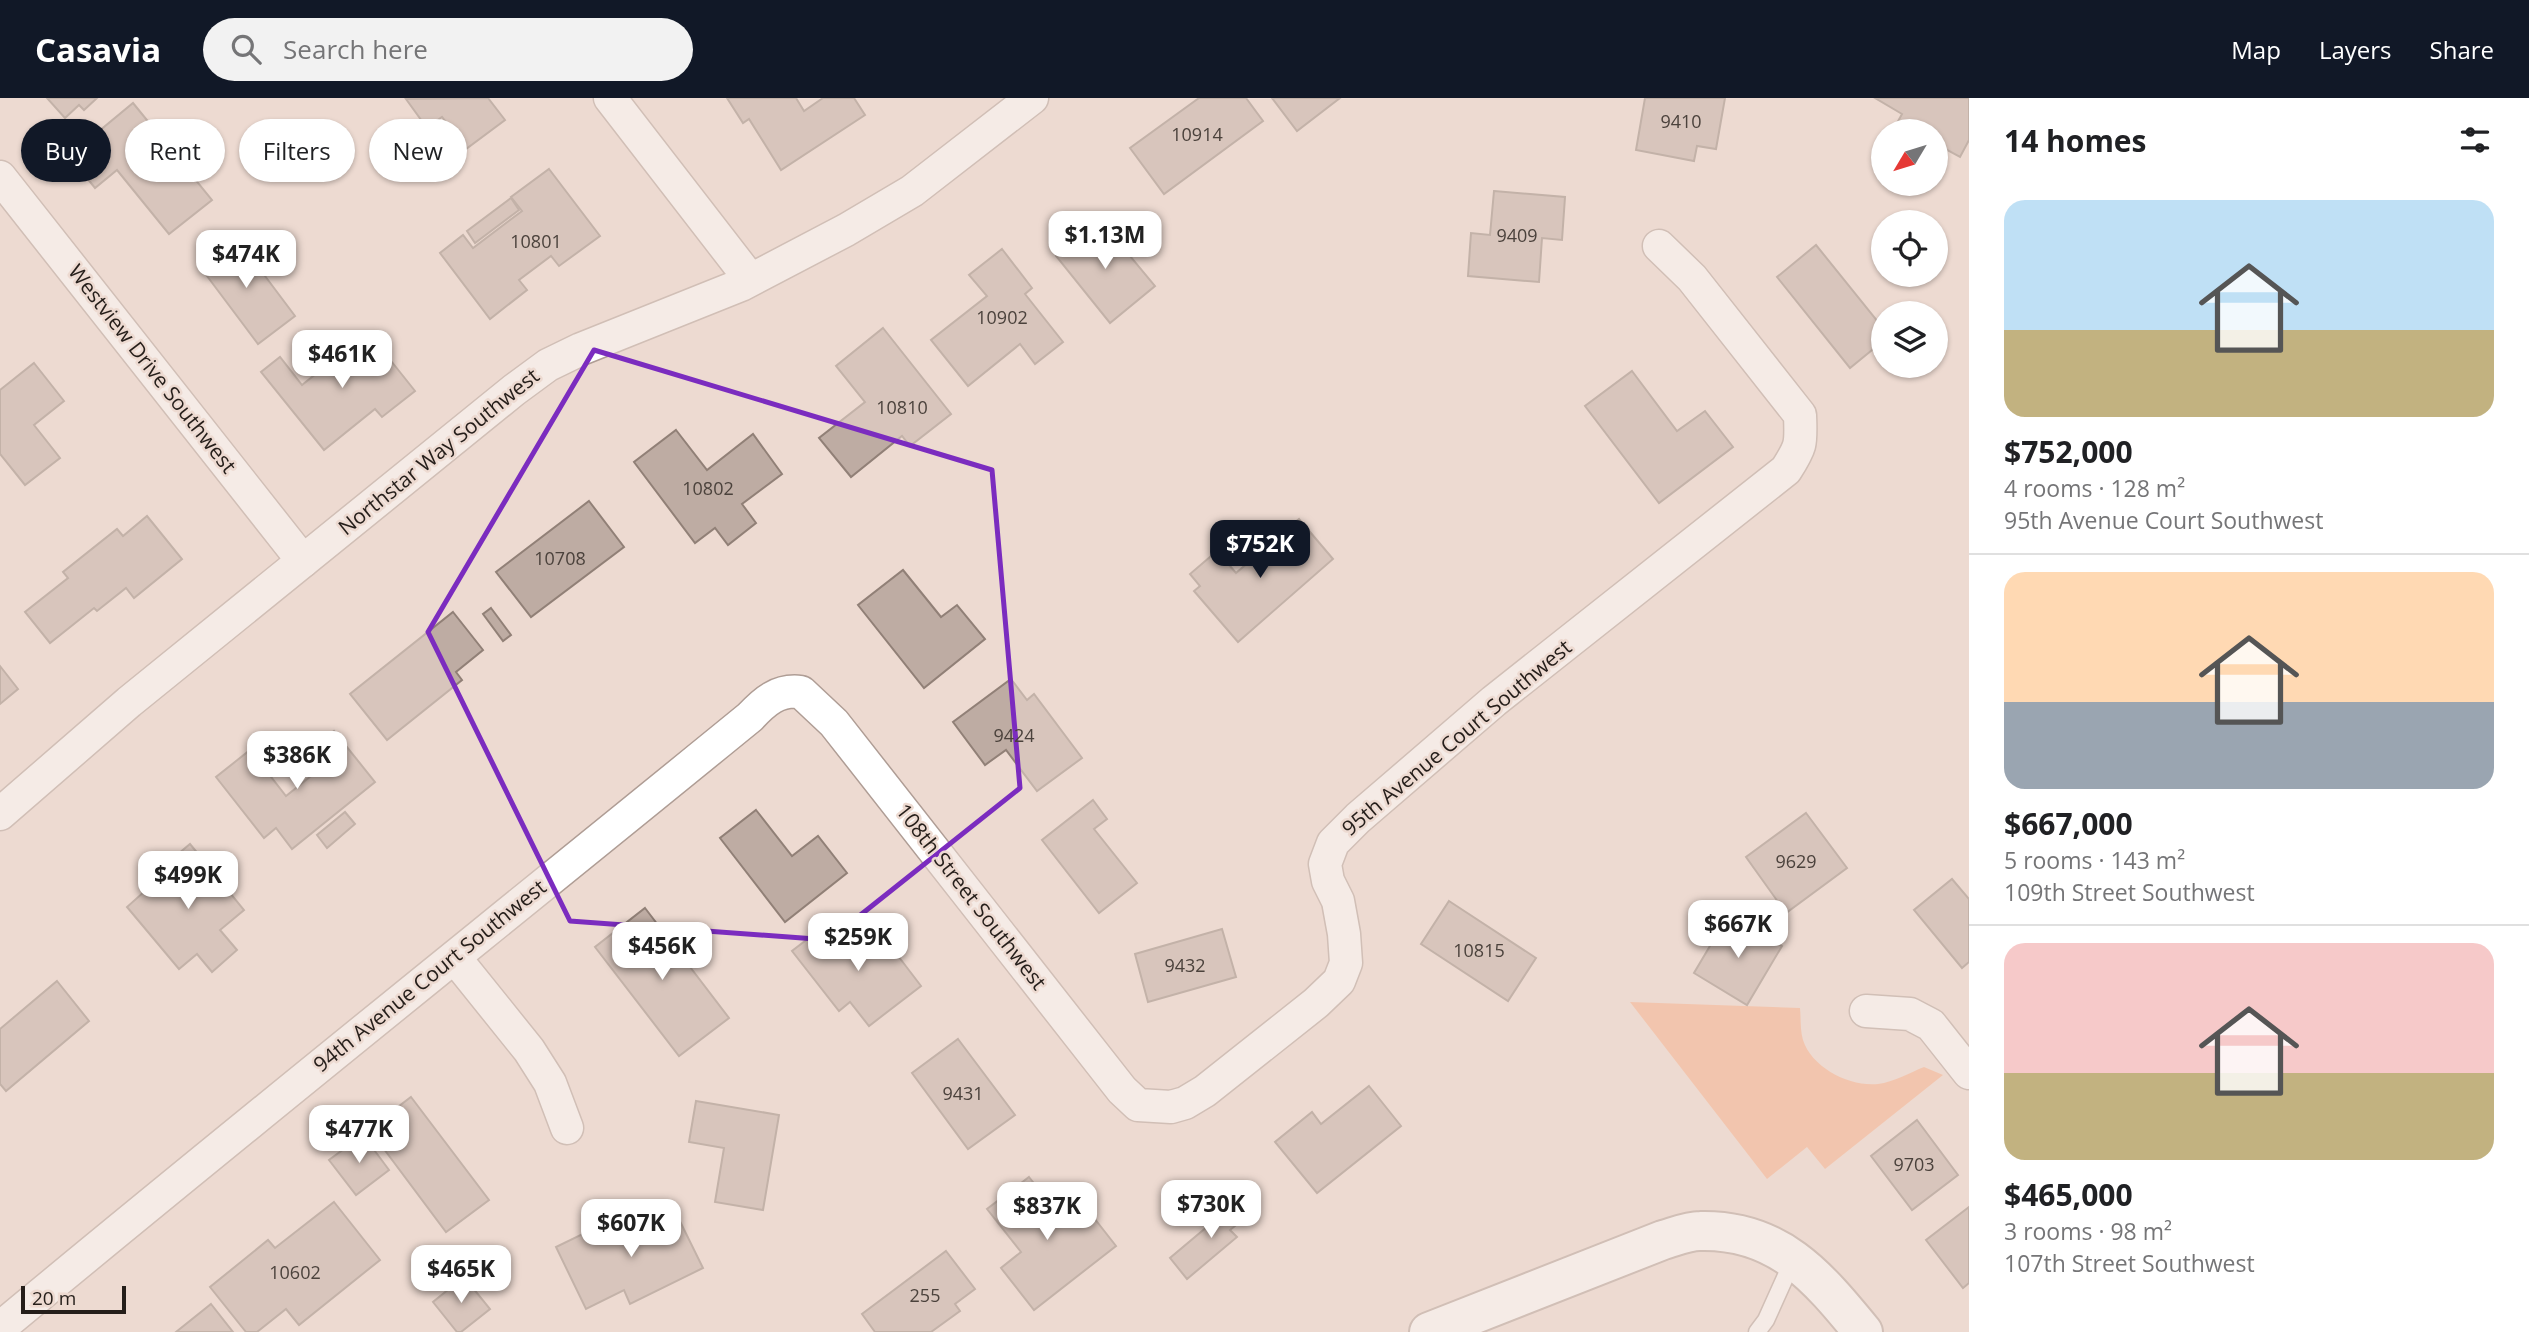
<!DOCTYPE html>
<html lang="en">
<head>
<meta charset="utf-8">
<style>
  body { margin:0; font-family:"Open Sans",sans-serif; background:#f2f2f2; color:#202124; height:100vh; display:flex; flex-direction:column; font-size:26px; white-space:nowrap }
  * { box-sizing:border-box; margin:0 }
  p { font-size:23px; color:#757577 }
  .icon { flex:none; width:38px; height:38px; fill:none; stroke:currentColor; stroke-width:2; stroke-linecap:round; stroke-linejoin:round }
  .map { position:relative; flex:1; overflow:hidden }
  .side { display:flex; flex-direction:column; background:#fff; width:560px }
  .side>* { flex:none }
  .hud { position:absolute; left:21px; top:21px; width:665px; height:63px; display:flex; gap:14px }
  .needle { width:46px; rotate:232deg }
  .controls { position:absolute; left:1871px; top:21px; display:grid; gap:14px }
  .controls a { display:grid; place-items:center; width:77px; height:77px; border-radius:50%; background:#fff; box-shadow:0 2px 5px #0004; font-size:35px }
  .scale { position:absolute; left:21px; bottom:18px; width:105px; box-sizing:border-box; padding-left:7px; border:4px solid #251e1a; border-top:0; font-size:19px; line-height:24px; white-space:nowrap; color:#251e1a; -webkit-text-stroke:5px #eddad1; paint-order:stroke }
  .price { position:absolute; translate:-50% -60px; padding:0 16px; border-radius:14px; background:#fff; color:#222; font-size:23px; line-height:46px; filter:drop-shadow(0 2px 4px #0008) }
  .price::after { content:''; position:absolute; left:50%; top:42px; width:21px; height:16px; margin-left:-10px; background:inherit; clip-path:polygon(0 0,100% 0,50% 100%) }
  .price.current { background:#111827; color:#fff }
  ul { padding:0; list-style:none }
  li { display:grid; align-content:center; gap:14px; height:371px; padding:0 35px }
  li+li { border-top:2px solid #e0e0e0 }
  li span { display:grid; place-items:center; height:217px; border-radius:21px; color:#555 }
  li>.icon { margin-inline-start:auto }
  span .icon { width:126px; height:126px; fill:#fffc; stroke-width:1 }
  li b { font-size:30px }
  h2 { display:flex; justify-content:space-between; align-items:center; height:84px; padding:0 35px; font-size:30px }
  .tag { padding:0 24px; border-radius:32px; background:#fff; box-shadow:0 2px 5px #0004; font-size:24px; line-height:63px }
  .tag.current { background:#111827; color:#fff }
  header { display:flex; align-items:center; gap:42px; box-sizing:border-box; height:98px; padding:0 35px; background:#111827; color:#fff }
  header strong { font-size:33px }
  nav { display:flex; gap:38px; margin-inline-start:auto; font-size:24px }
  .search { width:490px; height:63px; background:#f2f2f2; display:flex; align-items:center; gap:18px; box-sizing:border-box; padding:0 24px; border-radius:38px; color:#757577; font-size:26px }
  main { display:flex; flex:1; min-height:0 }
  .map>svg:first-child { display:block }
  .green { fill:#f9ac84 }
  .building { fill:#beaca3; stroke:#918077; stroke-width:2 }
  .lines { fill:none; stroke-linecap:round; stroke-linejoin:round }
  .service-casing { stroke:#af9d95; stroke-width:19 }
  .minor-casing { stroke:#af9d95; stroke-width:35 }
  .tertiary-casing { stroke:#af9d95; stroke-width:42 }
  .service { stroke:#fff; stroke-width:16 }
  .minor { stroke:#fff; stroke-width:32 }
  .tertiary { stroke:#fff; stroke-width:38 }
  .marked { fill:none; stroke:#7b2cbf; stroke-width:5; stroke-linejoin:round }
  .labels { text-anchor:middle; stroke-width:5; stroke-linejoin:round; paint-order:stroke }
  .number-label { font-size:18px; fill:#4b423c }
  .street-label { font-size:21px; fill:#251e1a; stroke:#eddad1 }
</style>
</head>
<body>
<header>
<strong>Casavia</strong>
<div class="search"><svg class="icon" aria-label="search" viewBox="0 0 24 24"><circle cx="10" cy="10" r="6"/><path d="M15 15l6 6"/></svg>Search here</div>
<nav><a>Map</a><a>Layers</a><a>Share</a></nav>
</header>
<main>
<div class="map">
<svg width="1969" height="1234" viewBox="0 0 1969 1234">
  <rect width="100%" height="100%" fill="#eddad1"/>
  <path class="green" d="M1630 904 1800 910C1801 920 1800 932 1803 942 1812 970 1850 989 1878 986 1894 984 1909 975 1924 969L1943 977 1825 1071 1807 1049 1767 1081Z"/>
  <g class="building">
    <path d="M47 0H97L84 12 79 7 65 20Z"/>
    <path d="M488 0 505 22 466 51 442 19 427 30 406 1Z"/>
    <path d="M727 0H796L804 13 823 0H854L865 17 781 72 749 21 743 25Z"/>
    <path d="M1199 0H1246L1263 23 1164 96 1130 50Z"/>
    <path d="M1272 0H1340L1297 33Z"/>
    <path d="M1645 0H1725L1716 51 1697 48 1694 63 1636 52Z"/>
    <path d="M1875 0H1969V42L1960 59 1936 46V33H1912L1897 25 1902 16Z"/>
    <path d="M133 5 212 102 169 136 117 72 95 90 69 58Z"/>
    <path d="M549 71 600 138 559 168 551 158 519 182 527 192 490 221 440 155 463 137 473 150 522 113 511 99Z"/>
    <path d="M1494 93 1565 99 1562 142 1542 140 1539 184 1468 178 1471 135 1490 137Z"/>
    <path d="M511 100 519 112 475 145 467 133Z"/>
    <path d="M1100 122 1155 188 1110 225 1056 158Z"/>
    <path d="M235 138 295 218 258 246 198 166Z"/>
    <path d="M1816 147 1883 230V243L1850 270 1777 179Z"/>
    <path d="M1002 151 1032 190 1025 196 1063 244 1035 266 1020 246 968 288 931 242 987 198 969 177Z"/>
    <path d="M883 230 951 316 910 348 902 338 851 379 819 340 865 304 836 268Z"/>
    <path d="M368 234 415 293 382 319 375 311 324 352 261 274 280 259 302 287Z"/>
    <path d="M34 265 64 303 34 327 60 360 25 387 0 356V292Z"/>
    <path d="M1632 273 1677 333 1705 313 1733 349 1659 405 1585 308Z"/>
    <path d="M676 332 707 372 753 336 782 376 742 406 756 425 728 447 715 430 695 445 634 364Z"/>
    <path d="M589 403 624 449 531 519 496 474Z"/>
    <path d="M147 418 182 461 134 500 126 490 97 513 94 510 50 545 25 514 68 480 63 474 117 431 123 438Z"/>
    <path d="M1299 421 1333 461 1238 544 1194 493 1200 488 1190 476 1217 453 1236 475Z"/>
    <path d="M903 472 941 519 957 507 985 541 924 590 858 507Z"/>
    <path d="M491 510 511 537 503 543 483 516Z"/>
    <path d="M453 514 483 552 456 574 462 582 387 642 350 596Z"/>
    <path d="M0 568 18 591 0 606Z"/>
    <path d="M1011 581 1027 602 1034 596 1082 660 1037 693 1006 652 985 667 953 624Z"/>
    <path d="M334 633 375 684 292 751 276 730 264 740 216 679 250 652 286 698 321 670 308 654Z"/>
    <path d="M1093 702 1107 721 1094 731 1137 785 1099 815 1042 742Z"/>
    <path d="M756 712 792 758 818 738 847 775 785 824 720 740Z"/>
    <path d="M345 714 355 726 327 750 317 737Z"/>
    <path d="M1806 715 1847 770 1786 815 1746 759Z"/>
    <path d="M190 746 244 812 220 832 237 852 212 874 197 856 179 871 127 809 145 793 140 788Z"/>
    <path d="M1952 781 1969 801V864L1962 870 1914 812Z"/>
    <path d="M1449 803 1536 860 1508 903 1421 846Z"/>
    <path d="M645 810 729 920 679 958 595 849Z"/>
    <path d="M1729 816 1782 848 1747 907 1694 875Z"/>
    <path d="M876 829 921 888 869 928 850 904 839 913 792 853 822 830 842 855Z"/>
    <path d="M1222 831 1236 879 1148 904 1135 856Z"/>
    <path d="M57 883 89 923 6 993 0 986V931Z"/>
    <path d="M958 941 1015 1017 968 1051 912 975Z"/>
    <path d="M1369 988 1401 1028 1317 1095 1275 1044 1312 1014 1321 1026Z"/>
    <path d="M411 999 489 1102 446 1134 369 1031Z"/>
    <path d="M696 1003 779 1017 763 1112 715 1104 724 1050 689 1044Z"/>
    <path d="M1917 1022 1958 1077 1912 1112 1871 1058Z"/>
    <path d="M363 1037 389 1072 356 1097 329 1062Z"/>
    <path d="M1029 1079 1063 1122 1083 1106 1116 1148 1034 1212 1001 1170 1021 1154 987 1111Z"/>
    <path d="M1247 1101 1256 1111 1230 1132 1237 1139 1187 1181 1170 1160 1239 1102 1241 1105Z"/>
    <path d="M334 1104 380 1162 299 1227 286 1211 257 1234H246L210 1189 268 1142 275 1150Z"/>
    <path d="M671 1105 703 1170 630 1206 624 1192 586 1211 556 1149 599 1128 606 1142 641 1125 639 1121Z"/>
    <path d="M1969 1109V1185L1963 1190 1926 1142Z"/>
    <path d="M946 1153 975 1191 955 1206 960 1213 931 1234H875L862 1216Z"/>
    <path d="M464 1179 490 1211 461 1234H457L433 1204Z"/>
    <path d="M211 1206 233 1234H176Z"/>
  </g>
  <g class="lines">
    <defs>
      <path id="service" d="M1757 1234 1766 1222 1793 1162"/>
      <g id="minor">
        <path d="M610 0 750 181"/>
        <path d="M0 79 303 463"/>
        <path d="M0 716 129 604 514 292 548 267 581 251 741 187 846 132 912 93 1032 0"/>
        <path d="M455 860 529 952 550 985 567 1030"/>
        <path d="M1866 913 1910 916 1931 927 1969 975"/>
        <path d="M0 1230C248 1024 500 823 750 619 764 604 778 591 801 594L834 625 1122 992 1138 1007 1171 1009 1185 1005 1205 993 1316 905 1339 883 1346 865 1344 836 1338 803 1328 783 1325 766 1333 745 1358 720 1494 603 1786 372C1802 347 1801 346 1800 317L1692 180 1659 148"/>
      </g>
      <path id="tertiary" d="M1429 1234 1663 1142C1674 1139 1688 1133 1700 1133 1778 1131 1817 1178 1863 1234"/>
    </defs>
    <use href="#service" class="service-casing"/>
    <use href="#minor" class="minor-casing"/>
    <use href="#tertiary" class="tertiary-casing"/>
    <use href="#service" class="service"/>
    <use href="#minor" class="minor"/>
    <use href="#tertiary" class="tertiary"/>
  </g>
  <path d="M0 0H1969V1234H0ZM594 252 992 372 1020 690 829 842 570 823 428 534Z" fill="#eddad1" fill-opacity=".55" fill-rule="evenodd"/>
  <path class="marked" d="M594 252 992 372 1020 690 829 842 570 823 428 534Z"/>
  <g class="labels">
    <g class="number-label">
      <text x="1681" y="30">9410</text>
      <text x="1197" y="43">10914</text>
      <text x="1517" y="144">9409</text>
      <text x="536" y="150">10801</text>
      <text x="1002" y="226">10902</text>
      <text x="902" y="316">10810</text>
      <text x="708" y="397">10802</text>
      <text x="560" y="467">10708</text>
      <text x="1014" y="644">9424</text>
      <text x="1796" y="770">9629</text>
      <text x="1479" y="859">10815</text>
      <text x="1185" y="874">9432</text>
      <text x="963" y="1002">9431</text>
      <text x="1914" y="1073">9703</text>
      <text x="295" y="1181">10602</text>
      <text x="925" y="1204">255</text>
    </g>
    <g class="street-label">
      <text transform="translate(152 271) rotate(52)" y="7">Westview Drive Southwest</text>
      <text transform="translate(439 354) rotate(-39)" y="7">Northstar Way Southwest</text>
      <text transform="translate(1457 640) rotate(-40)" y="7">95th Avenue Court Southwest</text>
      <text transform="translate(971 799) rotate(52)" y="7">108th Street Southwest</text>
      <text transform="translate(430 878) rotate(-39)" y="7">94th Avenue Court Southwest</text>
    </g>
  </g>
</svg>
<div class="controls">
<a><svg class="needle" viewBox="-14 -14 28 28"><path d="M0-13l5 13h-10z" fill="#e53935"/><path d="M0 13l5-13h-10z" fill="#757577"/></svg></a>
<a><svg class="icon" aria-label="locate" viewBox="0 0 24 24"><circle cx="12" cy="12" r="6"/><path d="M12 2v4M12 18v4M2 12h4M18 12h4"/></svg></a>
<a><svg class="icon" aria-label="layers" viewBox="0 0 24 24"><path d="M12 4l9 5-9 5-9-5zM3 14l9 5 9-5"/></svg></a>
</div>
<div class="scale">20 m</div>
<b class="price" style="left:1105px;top:173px">$1.13M</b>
<b class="price" style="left:246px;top:192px">$474K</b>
<b class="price" style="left:342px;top:292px">$461K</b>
<b class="price current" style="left:1260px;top:482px">$752K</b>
<b class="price" style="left:297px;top:693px">$386K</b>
<b class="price" style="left:188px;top:813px">$499K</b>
<b class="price" style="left:1738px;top:862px">$667K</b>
<b class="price" style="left:858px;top:875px">$259K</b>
<b class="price" style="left:662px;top:884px">$456K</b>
<b class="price" style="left:359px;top:1067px">$477K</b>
<b class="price" style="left:1211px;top:1142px">$730K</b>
<b class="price" style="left:1047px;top:1144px">$837K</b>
<b class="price" style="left:631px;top:1161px">$607K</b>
<b class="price" style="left:461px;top:1207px">$465K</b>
<div class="hud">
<a class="tag current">Buy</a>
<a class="tag">Rent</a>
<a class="tag">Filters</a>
<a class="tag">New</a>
</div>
</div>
<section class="side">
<h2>14 homes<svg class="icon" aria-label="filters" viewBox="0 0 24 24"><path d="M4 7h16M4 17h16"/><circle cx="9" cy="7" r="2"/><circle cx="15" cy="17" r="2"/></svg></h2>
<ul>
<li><span style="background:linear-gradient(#bfe0f5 60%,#c2b280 0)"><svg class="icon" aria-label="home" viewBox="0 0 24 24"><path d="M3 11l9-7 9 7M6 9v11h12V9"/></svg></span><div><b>$752,000</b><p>4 rooms · 128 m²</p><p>95th Avenue Court Southwest</p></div></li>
<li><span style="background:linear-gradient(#ffd9b3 60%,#9aa5b1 0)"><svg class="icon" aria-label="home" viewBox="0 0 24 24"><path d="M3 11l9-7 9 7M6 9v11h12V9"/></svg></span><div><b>$667,000</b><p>5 rooms · 143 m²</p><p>109th Street Southwest</p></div></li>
<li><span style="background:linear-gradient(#f6c9c9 60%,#c2b280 0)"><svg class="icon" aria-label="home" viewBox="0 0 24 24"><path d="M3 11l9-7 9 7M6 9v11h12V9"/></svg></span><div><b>$465,000</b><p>3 rooms · 98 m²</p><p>107th Street Southwest</p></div></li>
</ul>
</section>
</main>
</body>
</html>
